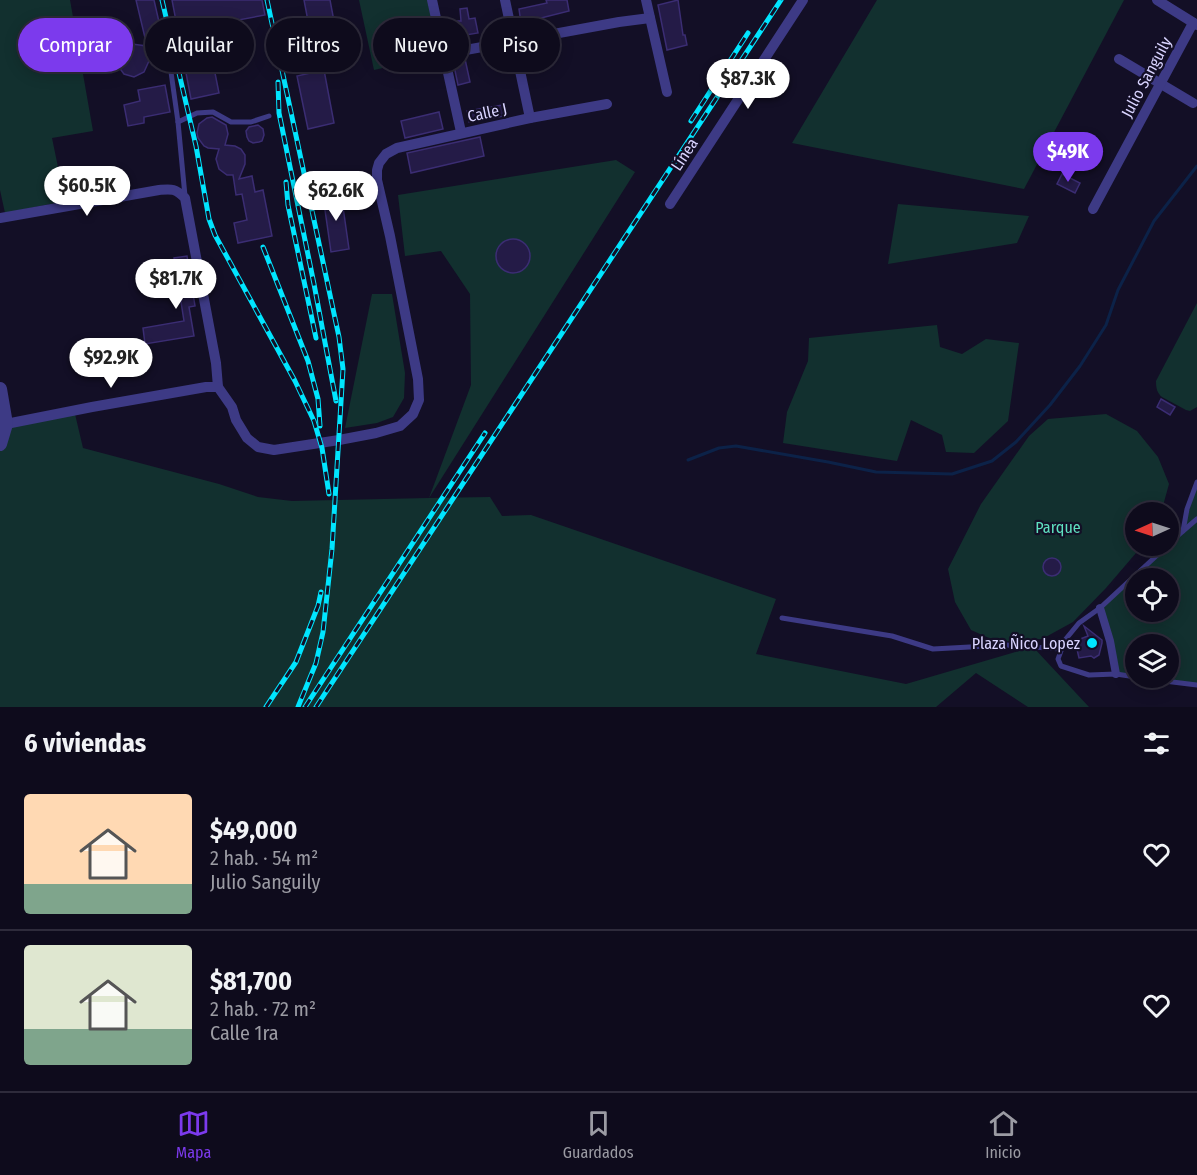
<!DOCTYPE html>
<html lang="es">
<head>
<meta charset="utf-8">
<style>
  body { margin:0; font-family:"Fira Sans Condensed",sans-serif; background:#1c1929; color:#f1f3f6; height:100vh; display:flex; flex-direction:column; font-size:22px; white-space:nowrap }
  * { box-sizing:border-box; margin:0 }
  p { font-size:20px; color:#9b9ba3 }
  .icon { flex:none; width:33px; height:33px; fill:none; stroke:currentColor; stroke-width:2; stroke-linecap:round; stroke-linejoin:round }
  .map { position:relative; height:707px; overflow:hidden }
  .panel { display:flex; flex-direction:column; background:#0e0b1c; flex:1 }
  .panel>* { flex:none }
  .hud { position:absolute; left:18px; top:18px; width:600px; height:54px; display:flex; gap:12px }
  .needle { width:39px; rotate:267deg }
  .fabs { position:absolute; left:1125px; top:502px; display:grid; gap:12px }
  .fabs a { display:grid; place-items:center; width:54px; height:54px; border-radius:50%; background:#0e0b1c; box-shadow:0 3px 15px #0003,0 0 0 2px #2e2b3b; font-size:30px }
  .price { position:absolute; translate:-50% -51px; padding:0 14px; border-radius:21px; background:#fff; color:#222; font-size:20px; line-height:39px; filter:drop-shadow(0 2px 3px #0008) }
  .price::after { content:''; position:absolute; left:50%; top:36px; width:18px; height:14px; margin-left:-9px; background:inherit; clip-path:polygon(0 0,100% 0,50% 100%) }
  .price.current { background:#7c3aed; color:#fff }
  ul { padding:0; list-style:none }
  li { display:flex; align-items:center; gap:18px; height:150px; padding:0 24px }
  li+li { border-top:2px solid #2e2b3b }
  li span { display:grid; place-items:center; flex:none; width:168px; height:120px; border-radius:6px; color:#555 }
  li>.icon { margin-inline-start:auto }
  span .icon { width:72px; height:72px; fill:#fffc; stroke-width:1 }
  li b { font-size:26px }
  h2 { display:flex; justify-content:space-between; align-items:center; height:72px; padding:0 24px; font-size:26px }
  .tag { padding:0 21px; border-radius:27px; background:#0e0b1c; box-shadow:0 3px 15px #0003,0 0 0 2px #2e2b3b; font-size:21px; line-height:54px }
  .tag.current { background:#7c3aed; color:#fff }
  .dock { display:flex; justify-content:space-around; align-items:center; height:84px; border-top:2px solid #2e2b3b; background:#0e0b1c; font-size:16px; color:#9b9ba3 }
  .dock a { display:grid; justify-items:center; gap:3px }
  .dock .current { color:#7c3aed }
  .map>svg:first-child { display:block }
  .green { fill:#12302f; fill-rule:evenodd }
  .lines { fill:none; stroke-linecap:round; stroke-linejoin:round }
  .stream { stroke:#0c2248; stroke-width:3 }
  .building { fill:#241b47; stroke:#3b2d73; stroke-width:1.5 }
  .service { stroke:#3d3a85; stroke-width:5 }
  .pedestrian { stroke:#3d3a85; stroke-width:8 }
  .minor { stroke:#3d3a85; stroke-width:10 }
  .tertiary { stroke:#3d3a85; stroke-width:14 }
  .rail-casing { stroke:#00e5ff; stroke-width:5 }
  .rail { stroke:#130f26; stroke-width:3; stroke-dasharray:9; stroke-linecap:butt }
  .poi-dot { fill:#00e5ff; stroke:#130f26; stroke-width:2 }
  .labels { text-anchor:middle; stroke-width:4.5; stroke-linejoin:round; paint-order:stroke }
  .street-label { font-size:16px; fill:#d9d4ff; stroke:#130f26 }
  .park-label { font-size:16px; fill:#5fe0c0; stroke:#130f26 }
  .poi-label { font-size:16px; fill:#d9d4ff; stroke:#130f26; text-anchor:end }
</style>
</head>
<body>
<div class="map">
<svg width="1197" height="707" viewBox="0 0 1197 707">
  <rect width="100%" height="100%" fill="#130f26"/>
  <g class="green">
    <path d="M0 0H70L93 131 52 138 65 201 5 213 0 190Z"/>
    <path d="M359 0H432L444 54 374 70Z"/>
    <path d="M877 0H1124L1024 189 792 143Z"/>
    <path d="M616 160 635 172 429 498 490 497 502 516 531 515 776 599 756 654 906 684 1033 647 1089 707H1028L976 673 936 707H0V399L6 424 75 414 83 448 219 484 258 497 292 501 429 498 471 385 470 294 441 251 405 256 398 195Z"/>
    <path d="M898 204 1029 216 1017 243 888 264Z"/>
    <path d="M372 294H392L405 373 404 398 393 417 377 423 345 428Z"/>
    <path d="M1197 303V407L1190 411 1186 410 1162 397C1157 393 1156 388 1156 381Z"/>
    <path d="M937 325 940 347 962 354 986 339 1019 343 1008 421 974 453 946 452 942 435 911 420 897 461 783 443 787 412 808 361 809 338Z"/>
    <path d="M1106 414 1137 431 1158 457 1169 484 1161 513H1136V546H1142L1106 588 1073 622 1042 639 998 642 971 630 955 602 948 569 981 504 1029 436 1048 419Z"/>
    <path d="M1197 482V519L1183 531Z"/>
    <path d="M1197 521V685L1145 678H1168V645H1136L1135 677 1116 674 1100 608ZM1136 579H1168V612H1136Z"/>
  </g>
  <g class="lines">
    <path class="stream" d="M688 460 719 448 736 446 828 462 876 472 952 474 992 461 1016 442 1050 405 1080 366 1106 325 1118 290 1154 221 1197 166"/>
  </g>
  <g class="building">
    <path d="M136 0H154L167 57 149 61 144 72 134 77 124 74 118 66 117 61 120 52 127 45 132 44 147 46Z"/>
    <path d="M172 0H262L265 15 238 20 240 32 208 38 219 93 191 99Z"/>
    <path d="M304 0H330L337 37 312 42Z"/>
    <path d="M546 0H567L569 11 521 23 519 9 547 3Z"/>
    <path d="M678 0 683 35H685L687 45 667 50 658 5Z"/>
    <path d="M467 8 469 19 475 18 478 33 460 36 458 21H461L460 9Z"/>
    <path d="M465 59 470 82 458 85 453 61Z"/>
    <path d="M324 70 334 123 308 129 297 76Z"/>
    <path d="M165 85 170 112 144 117V123L128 126 124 105 140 101 138 90Z"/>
    <path d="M502 105 504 116 469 122 467 111Z"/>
    <path d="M439 112 443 129 405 138 401 121Z"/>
    <path d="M212 117 226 125 228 134 225 145 235 146 241 149 245 155V164L239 179 252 176 255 192 263 190 272 236 238 243 234 223 247 220 242 194 236 195 233 175H227L219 169 216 159 219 149 208 148 204 146 198 138 197 133 199 124 207 118Z"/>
    <path d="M258 125 263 129 264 135 262 141 259 142 253 143 249 141 247 137 246 131 249 127Z"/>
    <path d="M480 137 484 156 411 173 407 153Z"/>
    <path d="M1062 174 1080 183 1075 193 1057 184Z"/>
    <path d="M341 193 349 249 331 252 323 196Z"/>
    <circle cx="513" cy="256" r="17"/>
    <path d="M187 256 195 306 189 307 194 336 145 344 143 328 184 321 174 258Z"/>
    <path d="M1161 399 1175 407 1170 415 1157 407Z"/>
    <circle cx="1052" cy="567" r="9"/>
    <path d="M1084 626 1102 640V643L1099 655 1094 658 1091 656 1079 658 1075 641 1088 636Z"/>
  </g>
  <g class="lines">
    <g class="service">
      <path d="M170 65 178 122 185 196"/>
      <path d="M178 122 197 113 213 112 231 122H251L269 116"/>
      <path d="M1183 531 1187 509 1197 482"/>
      <path d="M1168 544 1197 519"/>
      <path d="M782 618 892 636 933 649 1006 645 1061 649"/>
      <path d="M1136 677 1116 674 1089 675 1061 666 1058 659 1065 640 1079 623 1100 608 1167 546"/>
      <path d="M1140 678 1197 685"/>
    </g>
    <path class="pedestrian" d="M1100 608 1110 641 1116 674"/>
    <g class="minor">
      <path d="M432 0 461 132"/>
      <path d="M505 0 530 118"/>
      <path d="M646 0 667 92"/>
      <path d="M1157 0 1197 25"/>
      <path d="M444 54 619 22 650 18"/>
      <path d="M1119 59 1193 103"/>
      <path d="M670 204 803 0"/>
      <path d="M1093 209 1193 23"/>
      <path d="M0 218 159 190C171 189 175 188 185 198L216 363 218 387 232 407 236 420 247 438 258 447 274 450 339 440 376 433 400 426 413 414 419 400 418 379 390 236 377 180V170L379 163 386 154 397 148 530 118 607 104"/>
      <path d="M6 424 92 407 206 387H218"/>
    </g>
    <path class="tertiary" d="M0 389 6 424 0 444"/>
    <defs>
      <g id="rail">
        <path d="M162 0 196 146 209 219 215 235 295 381 314 421 322 448 329 494"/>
        <path d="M267 0 339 337 343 369 332 549 323 632 316 663 298 707"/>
        <path d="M278 82 279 113 314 284 336 401"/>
        <path d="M691 121 748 33"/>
        <path d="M286 182 288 205 316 338"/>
        <path d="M263 247 308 361 318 399 320 426"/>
        <path d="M266 707 296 662 318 606 321 592"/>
        <path d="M305 707 485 433"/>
        <path d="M316 707 781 0"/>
      </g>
    </defs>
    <use href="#rail" class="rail-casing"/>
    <use href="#rail" class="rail"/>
  </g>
  <circle class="poi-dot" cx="1092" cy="643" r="6"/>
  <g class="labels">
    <g class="street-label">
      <text transform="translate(1146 77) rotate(-62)" y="6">Julio Sanguily</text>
      <text transform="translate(487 112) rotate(-12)" y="6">Calle J</text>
      <text transform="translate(684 154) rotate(-57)" y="6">Línea</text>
    </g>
    <g class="park-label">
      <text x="1058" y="533">Parque</text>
    </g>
    <g class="poi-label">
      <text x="1080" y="649">Plaza Ñico Lopez</text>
    </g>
  </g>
</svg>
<div class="fabs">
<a><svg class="needle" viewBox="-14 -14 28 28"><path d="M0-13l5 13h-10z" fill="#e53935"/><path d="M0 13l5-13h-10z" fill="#9b9ba3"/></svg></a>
<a><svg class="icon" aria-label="locate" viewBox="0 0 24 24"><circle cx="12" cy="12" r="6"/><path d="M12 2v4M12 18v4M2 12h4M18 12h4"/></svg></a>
<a><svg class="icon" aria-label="layers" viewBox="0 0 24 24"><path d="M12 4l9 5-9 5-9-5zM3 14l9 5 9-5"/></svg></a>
</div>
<b class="price" style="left:748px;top:110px">$87.3K</b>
<b class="price current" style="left:1068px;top:183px">$49K</b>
<b class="price" style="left:87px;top:217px">$60.5K</b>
<b class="price" style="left:336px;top:222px">$62.6K</b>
<b class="price" style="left:176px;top:310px">$81.7K</b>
<b class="price" style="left:111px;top:389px">$92.9K</b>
<div class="hud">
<a class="tag current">Comprar</a>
<a class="tag">Alquilar</a>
<a class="tag">Filtros</a>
<a class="tag">Nuevo</a>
<a class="tag">Piso</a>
</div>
</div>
<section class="panel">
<h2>6 viviendas<svg class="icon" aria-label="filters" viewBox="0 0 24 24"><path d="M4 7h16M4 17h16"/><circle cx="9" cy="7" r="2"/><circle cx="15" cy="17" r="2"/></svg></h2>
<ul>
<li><span style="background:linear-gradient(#ffd9b3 75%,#7fa58c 0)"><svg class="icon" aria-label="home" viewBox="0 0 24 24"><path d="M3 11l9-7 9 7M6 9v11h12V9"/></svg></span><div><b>$49,000</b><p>2 hab. · 54 m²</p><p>Julio Sanguily</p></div><svg class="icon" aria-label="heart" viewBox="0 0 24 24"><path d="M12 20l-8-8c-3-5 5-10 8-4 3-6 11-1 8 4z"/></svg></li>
<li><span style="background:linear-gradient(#dfe7d0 70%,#7fa58c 0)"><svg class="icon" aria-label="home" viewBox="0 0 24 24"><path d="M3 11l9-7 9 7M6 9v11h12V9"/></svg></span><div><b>$81,700</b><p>2 hab. · 72 m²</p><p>Calle 1ra</p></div><svg class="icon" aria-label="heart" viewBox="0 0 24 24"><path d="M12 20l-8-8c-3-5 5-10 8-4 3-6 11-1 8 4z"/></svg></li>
</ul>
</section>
<nav class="dock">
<a class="current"><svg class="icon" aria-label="map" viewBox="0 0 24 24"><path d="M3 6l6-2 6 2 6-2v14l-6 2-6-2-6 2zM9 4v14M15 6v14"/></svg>Mapa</a>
<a><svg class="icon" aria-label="saved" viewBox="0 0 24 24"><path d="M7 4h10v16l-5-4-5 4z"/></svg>Guardados</a>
<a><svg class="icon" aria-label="home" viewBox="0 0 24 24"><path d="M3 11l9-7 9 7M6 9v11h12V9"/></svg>Inicio</a>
</nav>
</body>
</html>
